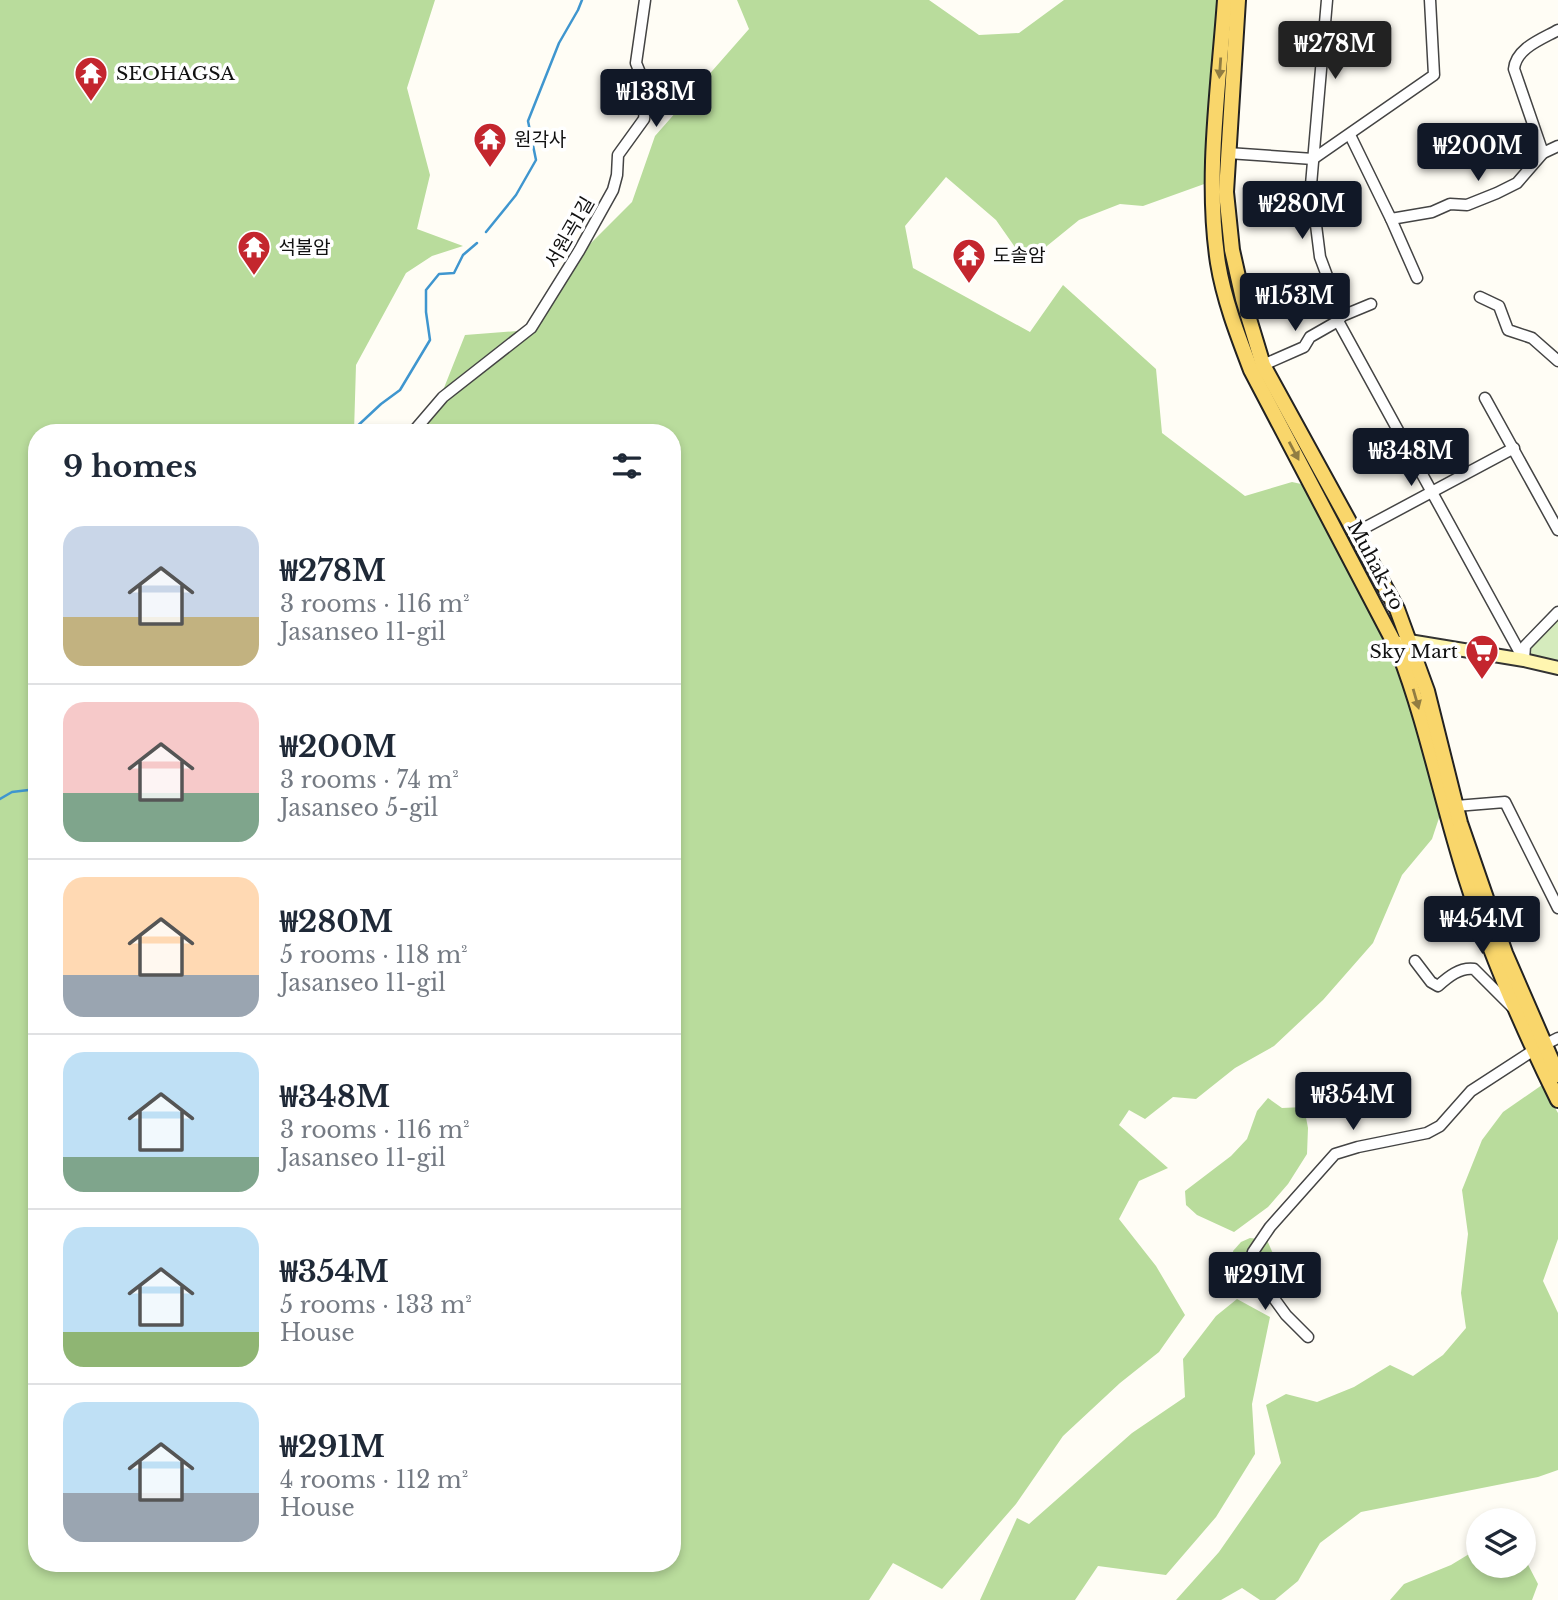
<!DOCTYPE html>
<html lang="en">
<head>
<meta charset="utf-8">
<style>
  body { margin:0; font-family:"Libre Baskerville","Noto Sans KR",serif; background:#f6f6f7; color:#1f2937; height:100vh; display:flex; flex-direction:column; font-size:26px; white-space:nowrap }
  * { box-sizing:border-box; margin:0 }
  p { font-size:23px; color:#747a83 }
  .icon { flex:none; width:38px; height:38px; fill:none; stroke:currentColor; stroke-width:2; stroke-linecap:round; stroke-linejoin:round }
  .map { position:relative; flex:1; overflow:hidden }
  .side { position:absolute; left:28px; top:424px; width:653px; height:1148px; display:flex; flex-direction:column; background:#fff; border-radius:28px; box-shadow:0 4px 10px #0003 }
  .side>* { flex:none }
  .buttons { position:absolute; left:1466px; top:1508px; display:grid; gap:14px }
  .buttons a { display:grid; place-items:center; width:70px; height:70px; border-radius:50%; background:#fff; box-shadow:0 4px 10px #0003; font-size:35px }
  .price { position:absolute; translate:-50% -60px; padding:0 16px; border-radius:7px; background:#111827; color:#fff; font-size:23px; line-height:46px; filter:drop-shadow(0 2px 4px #0008) }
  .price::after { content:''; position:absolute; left:50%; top:42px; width:21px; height:16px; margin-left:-10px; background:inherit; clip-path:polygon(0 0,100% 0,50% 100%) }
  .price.active { background:#222; color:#fff }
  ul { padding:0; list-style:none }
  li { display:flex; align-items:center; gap:21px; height:175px; padding:0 35px }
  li+li { border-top:2px solid #e0e1e3 }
  li span { display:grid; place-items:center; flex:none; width:196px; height:140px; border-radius:21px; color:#555 }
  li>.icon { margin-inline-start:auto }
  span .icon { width:84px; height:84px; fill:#fffc; stroke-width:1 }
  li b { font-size:30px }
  h2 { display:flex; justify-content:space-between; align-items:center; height:84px; padding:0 35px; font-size:30px }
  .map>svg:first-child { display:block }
  .green { fill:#d5ebbd }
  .forest { fill:#b9dc9c }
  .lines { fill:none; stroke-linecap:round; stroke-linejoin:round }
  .stream { stroke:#3f96cf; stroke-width:2.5 }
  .street-casing { stroke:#444; stroke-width:13 }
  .secondary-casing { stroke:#333; stroke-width:16 }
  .primary-casing { stroke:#222; stroke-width:18 }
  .street { stroke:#fff; stroke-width:10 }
  .secondary { stroke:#fff6b0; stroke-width:12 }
  .primary { stroke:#f9d66b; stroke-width:14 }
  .oneway { fill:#917d42 }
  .labels { text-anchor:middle; stroke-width:7; stroke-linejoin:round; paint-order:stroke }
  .poi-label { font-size:19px; fill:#111; stroke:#fff; text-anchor:start }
  .street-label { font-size:19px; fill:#111; stroke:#fff }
</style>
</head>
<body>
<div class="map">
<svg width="1558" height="1600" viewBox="0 0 1558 1600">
  <rect width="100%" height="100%" fill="#fffdf5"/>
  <path class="green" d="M1558 615V664L1527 657V648Z"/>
  <g class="forest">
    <path d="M0 0H435L407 88 430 175 417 229 463 246 432 256 406 273 356 365 354 432H37V1563H672V432H419L436 408 465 335 531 330 587 247 632 202 655 136 749 29 737 0H929L979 35 1019 33 1064 0H1219L1208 122 1207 183 1143 206 1120 204 1079 220 1026 263 996 220 946 177 905 226 913 268 1030 332 1063 285 1156 369 1162 433 1245 496 1292 482 1306 485 1383 617 1445 800 1432 839 1402 875 1373 943 1323 1000 1274 1046 1235 1068 1196 1099 1173 1097 1145 1119 1129 1110 1119 1125 1168 1168 1139 1181 1119 1219 1156 1266 1185 1315 1159 1352 1120 1383 1063 1436 1016 1504 942 1589 893 1563 869 1600H0Z"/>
    <path d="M1542 1085 1558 1113V1239L1543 1281 1558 1313V1470L1538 1477 1361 1512 1320 1543 1298 1581 1275 1600H1260L1242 1588 1221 1600H1176L1219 1552 1281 1463 1266 1405 1286 1394 1317 1402 1354 1387 1390 1365 1413 1376 1443 1355 1466 1328 1461 1293 1468 1234 1462 1190 1482 1140 1503 1112Z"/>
    <path d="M1268 1098 1282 1108 1304 1107 1308 1128 1307 1154 1288 1184 1268 1207 1234 1232 1197 1215 1186 1205 1185 1191 1231 1156 1247 1139 1257 1111Z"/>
    <path d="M1250 1238 1267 1240 1274 1256 1275 1271 1260 1282 1244 1288 1236 1278 1233 1251 1241 1242Z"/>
    <path d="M1237 1299 1270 1317 1252 1404 1255 1454 1216 1517 1166 1575 1098 1566 1075 1600H980L1017 1518 1029 1524 1132 1433 1185 1397 1183 1359 1216 1316Z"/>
    <path d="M1479 1548V1566H1524V1557L1538 1584 1532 1600H1390L1404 1584 1451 1565Z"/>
  </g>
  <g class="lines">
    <g class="stream">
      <path d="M486 232 516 195 536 160 528 121 559 43 578 10 582 0"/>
      <path d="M351 432 381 404 400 390 430 340 426 312V290L439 274 454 273 463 255 477 243"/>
      <path d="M0 799 12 792 37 789"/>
    </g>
    <defs>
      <g id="street">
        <path d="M1327 0 1311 185 1320 257 1342 316 1338 321 1524 660"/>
        <path d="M1350 135 1391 219 1417 278"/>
        <path d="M1228 153 1313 159 1434 75 1430 0"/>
        <path d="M1543 153 1514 69C1516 48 1542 39 1558 30"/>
        <path d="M1391 219 1432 212 1450 204 1467 205 1497 193 1517 183 1543 153 1558 146"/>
        <path d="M1480 297 1499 306 1508 330 1532 338 1558 361"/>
        <path d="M1342 316 1371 304"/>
        <path d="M1263 365 1304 347 1310 337 1338 321"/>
        <path d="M1485 398 1558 530"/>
        <path d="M413 432 443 397 531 328 579 251 613 190 617 175 618 155 644 119 647 90 636 63 645 0"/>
        <path d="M1355 533 1514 448"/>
        <path d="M1524 660 1525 646 1558 612"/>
        <path d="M1456 806 1505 802 1558 908"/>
        <path d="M1415 961 1431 982 1438 986C1448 977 1460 967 1474 969L1512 1007"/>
        <path d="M1308 1337 1286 1315 1249 1264 1253 1252 1270 1227 1335 1154 1358 1147 1427 1133 1440 1126 1471 1091 1534 1050 1558 1038"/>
      </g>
      <path id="secondary" d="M1400 643 1409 641 1524 660 1558 668"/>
      <g id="primary">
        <path d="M1225 0C1219 86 1205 177 1218 263 1224 300 1238 336 1251 370L1399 652C1427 725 1442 803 1466 878 1490 954 1523 1029 1558 1100"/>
        <path d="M1238 0 1226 192 1232 250 1243 299 1263 365 1397 609 1427 691 1460 823 1505 953 1558 1075"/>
      </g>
    </defs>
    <use href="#street" class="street-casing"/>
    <use href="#secondary" class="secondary-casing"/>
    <use href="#primary" class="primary-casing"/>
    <use href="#street" class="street"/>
    <use href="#secondary" class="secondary"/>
    <use href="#primary" class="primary"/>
  </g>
  <defs><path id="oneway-solid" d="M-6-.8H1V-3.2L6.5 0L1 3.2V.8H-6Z" transform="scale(1.75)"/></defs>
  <g class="oneway">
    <use href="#oneway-solid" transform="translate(1220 68) rotate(94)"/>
    <use href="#oneway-solid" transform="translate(1294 451) rotate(62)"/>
    <use href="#oneway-solid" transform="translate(1416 699) rotate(74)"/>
  </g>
  <defs>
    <symbol id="temple-pin" viewBox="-11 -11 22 30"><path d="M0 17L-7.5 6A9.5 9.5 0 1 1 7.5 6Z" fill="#c4262e" stroke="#fff"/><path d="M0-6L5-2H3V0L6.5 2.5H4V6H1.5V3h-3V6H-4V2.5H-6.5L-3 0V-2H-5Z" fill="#fff"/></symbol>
    <symbol id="supermarket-pin" viewBox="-11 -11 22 30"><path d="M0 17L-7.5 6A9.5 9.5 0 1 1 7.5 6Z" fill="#c4262e" stroke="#fff"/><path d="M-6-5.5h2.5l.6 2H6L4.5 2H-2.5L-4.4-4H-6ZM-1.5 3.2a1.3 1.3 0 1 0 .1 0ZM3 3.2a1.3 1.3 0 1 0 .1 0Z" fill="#fff"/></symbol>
  </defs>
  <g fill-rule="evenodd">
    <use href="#temple-pin" x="72" y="54" width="38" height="52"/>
    <use href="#temple-pin" x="471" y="120" width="38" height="52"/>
    <use href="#temple-pin" x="235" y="228" width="38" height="52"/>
    <use href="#temple-pin" x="950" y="236" width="38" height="52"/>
    <use href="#supermarket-pin" x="1463" y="632" width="38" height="52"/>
  </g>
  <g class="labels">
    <g class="poi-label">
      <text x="116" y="80">SEOHAGSA</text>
      <text x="514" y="146">원각사</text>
      <text x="278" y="254">석불암</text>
      <text x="993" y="262">도솔암</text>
      <text x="1458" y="658" text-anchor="end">Sky Mart</text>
    </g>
    <g class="street-label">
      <text transform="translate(569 232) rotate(-60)" y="7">서원곡1길</text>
      <text transform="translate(1376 565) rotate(62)" y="7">Muhak-ro</text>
    </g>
  </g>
</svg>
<div class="buttons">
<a><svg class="icon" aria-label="layers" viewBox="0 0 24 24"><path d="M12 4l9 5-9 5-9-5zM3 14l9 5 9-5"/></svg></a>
</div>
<b class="price active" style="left:1335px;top:81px">₩278M</b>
<b class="price" style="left:656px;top:129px">₩138M</b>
<b class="price" style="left:1478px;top:183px">₩200M</b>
<b class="price" style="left:1302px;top:241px">₩280M</b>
<b class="price" style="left:1295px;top:333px">₩153M</b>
<b class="price" style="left:1411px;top:488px">₩348M</b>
<b class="price" style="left:1482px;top:956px">₩454M</b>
<b class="price" style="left:1353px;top:1132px">₩354M</b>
<b class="price" style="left:1265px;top:1312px">₩291M</b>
<section class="side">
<h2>9 homes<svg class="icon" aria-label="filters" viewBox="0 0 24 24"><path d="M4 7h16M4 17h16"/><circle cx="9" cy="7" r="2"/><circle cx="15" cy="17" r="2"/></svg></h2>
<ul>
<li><span style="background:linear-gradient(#c9d6e8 65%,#c2b280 0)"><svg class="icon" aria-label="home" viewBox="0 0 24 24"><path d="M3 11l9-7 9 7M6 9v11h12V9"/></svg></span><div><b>₩278M</b><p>3 rooms · 116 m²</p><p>Jasanseo 11-gil</p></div></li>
<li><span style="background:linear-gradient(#f6c9c9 65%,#7fa58c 0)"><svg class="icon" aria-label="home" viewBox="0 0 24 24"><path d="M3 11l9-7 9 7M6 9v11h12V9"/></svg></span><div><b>₩200M</b><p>3 rooms · 74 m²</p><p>Jasanseo 5-gil</p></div></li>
<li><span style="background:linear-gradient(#ffd9b3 70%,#9aa5b1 0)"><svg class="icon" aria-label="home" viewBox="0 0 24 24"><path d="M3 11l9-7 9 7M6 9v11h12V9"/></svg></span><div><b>₩280M</b><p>5 rooms · 118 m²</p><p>Jasanseo 11-gil</p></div></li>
<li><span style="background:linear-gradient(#bfe0f5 75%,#7fa58c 0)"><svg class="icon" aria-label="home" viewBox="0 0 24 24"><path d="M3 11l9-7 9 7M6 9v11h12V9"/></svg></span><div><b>₩348M</b><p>3 rooms · 116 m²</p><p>Jasanseo 11-gil</p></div></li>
<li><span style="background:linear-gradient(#bfe0f5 75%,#8fb573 0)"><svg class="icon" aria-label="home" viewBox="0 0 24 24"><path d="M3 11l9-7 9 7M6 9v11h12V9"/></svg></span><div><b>₩354M</b><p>5 rooms · 133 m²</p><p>House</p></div></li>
<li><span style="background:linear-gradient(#bfe0f5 65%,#9aa5b1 0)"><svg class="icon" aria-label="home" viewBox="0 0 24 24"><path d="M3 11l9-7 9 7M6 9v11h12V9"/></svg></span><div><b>₩291M</b><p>4 rooms · 112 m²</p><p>House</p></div></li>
</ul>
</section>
</div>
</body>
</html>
